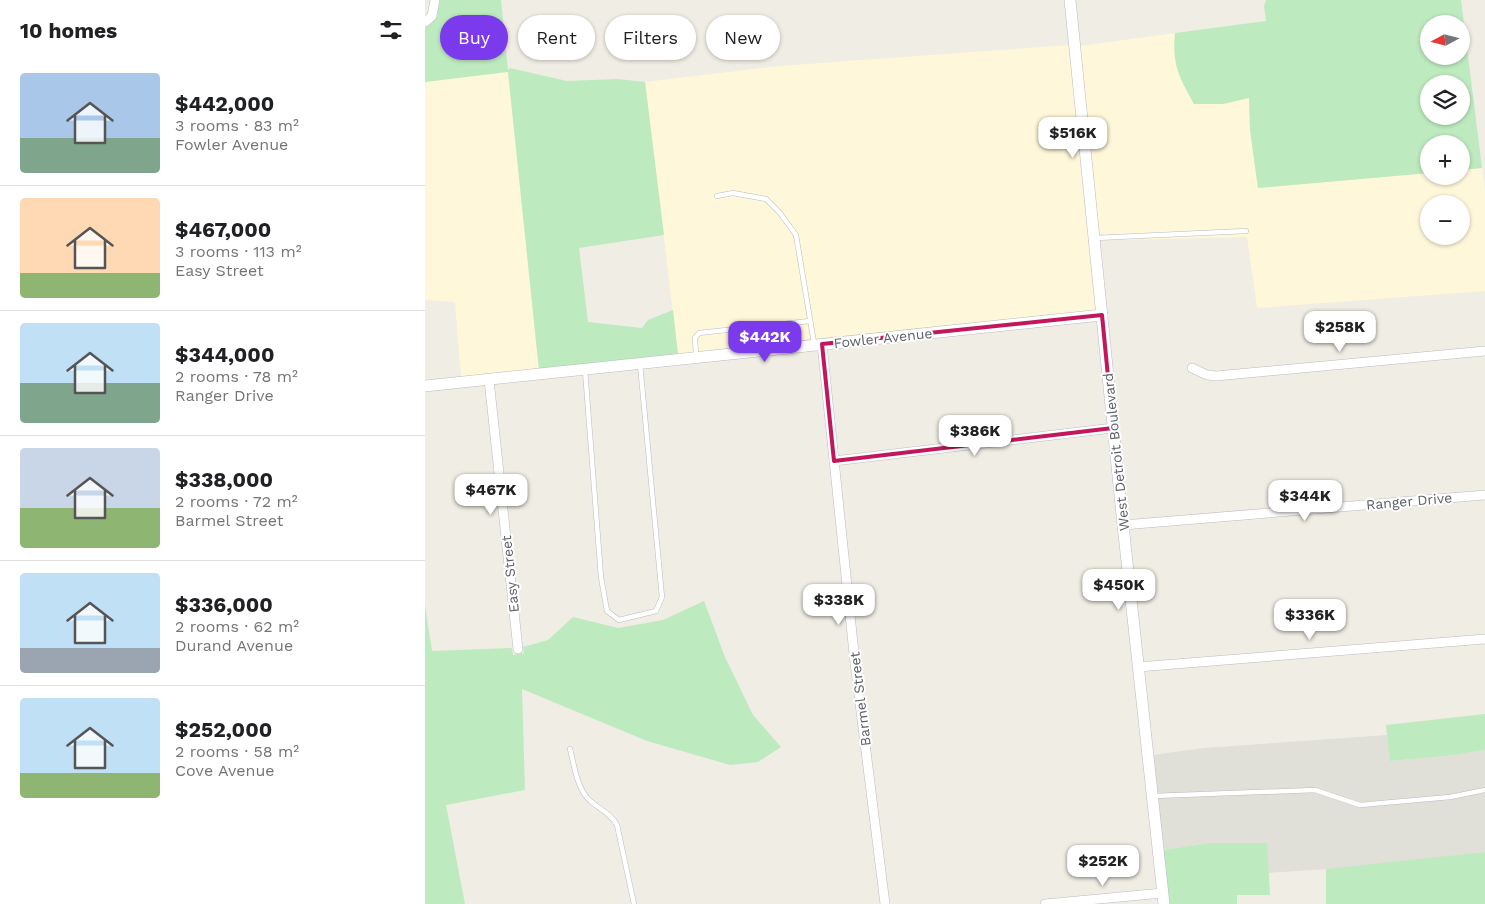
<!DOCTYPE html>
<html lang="en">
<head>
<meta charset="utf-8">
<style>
  body { margin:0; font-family:"Work Sans",sans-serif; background:#f2f2f2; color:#202124; height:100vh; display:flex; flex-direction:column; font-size:19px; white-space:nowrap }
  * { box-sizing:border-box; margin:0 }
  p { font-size:16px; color:#757577 }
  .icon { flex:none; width:28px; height:28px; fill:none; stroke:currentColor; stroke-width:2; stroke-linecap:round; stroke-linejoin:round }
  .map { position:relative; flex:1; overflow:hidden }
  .side { display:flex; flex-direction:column; background:#fff; width:425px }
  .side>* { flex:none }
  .top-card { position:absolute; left:15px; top:15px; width:475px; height:45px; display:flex; gap:10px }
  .needle { width:32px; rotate:263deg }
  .controls { position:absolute; left:995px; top:15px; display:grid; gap:10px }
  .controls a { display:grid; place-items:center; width:50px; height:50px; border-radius:50%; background:#fff; box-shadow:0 1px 4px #0004; font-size:25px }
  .price { position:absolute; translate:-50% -42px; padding:0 11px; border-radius:10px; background:#fff; color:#222; font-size:16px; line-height:32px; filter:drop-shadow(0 1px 2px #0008) }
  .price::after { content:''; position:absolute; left:50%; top:30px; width:15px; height:11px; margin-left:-8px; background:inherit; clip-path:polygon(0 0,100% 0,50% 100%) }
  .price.selected { background:#7c3aed; color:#fff }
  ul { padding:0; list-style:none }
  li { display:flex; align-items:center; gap:15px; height:125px; padding:0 20px }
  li+li { border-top:1px solid #e0e0e0 }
  li span { display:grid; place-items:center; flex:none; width:140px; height:100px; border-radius:5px; color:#555 }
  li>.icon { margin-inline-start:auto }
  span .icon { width:60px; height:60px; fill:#fffc; stroke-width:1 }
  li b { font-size:21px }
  h2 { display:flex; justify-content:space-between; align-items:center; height:60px; padding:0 20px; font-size:21px }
  .chip { padding:0 18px; border-radius:22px; background:#fff; box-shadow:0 1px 4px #0004; font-size:18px; line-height:45px }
  .chip.selected { background:#7c3aed; color:#fff }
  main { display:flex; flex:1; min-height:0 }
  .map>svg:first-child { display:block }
  .commercial { fill:#fff7d9; fill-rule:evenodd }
  .industrial { fill:#e0dfd8 }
  .green { fill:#beeabf; fill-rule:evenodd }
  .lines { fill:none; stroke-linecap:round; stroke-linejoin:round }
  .service-casing { stroke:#b9bcc1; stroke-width:5.5 }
  .minor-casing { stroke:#b9bcc1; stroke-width:10 }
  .tertiary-casing { stroke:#b9bcc1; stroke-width:12 }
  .service { stroke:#fff; stroke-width:4.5 }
  .minor { stroke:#fff; stroke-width:9 }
  .tertiary { stroke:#fff; stroke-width:11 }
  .marked { fill:none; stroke:#c2185b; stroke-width:4; stroke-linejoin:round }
  .labels { text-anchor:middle; stroke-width:4; stroke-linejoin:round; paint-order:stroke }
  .street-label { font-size:14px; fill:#5c6066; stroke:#fff }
</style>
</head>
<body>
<main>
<section class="side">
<h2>10 homes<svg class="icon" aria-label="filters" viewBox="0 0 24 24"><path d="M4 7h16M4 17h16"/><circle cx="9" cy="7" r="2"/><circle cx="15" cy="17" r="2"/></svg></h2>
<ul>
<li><span style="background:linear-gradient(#a9c7e8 65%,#7fa58c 0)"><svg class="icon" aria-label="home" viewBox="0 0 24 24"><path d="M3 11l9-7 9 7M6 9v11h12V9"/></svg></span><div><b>$442,000</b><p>3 rooms · 83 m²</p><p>Fowler Avenue</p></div></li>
<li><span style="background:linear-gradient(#ffd9b3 75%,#8fb573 0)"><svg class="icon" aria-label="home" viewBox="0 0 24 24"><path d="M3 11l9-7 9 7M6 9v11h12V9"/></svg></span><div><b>$467,000</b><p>3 rooms · 113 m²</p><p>Easy Street</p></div></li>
<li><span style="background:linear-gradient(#bfe0f5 60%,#7fa58c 0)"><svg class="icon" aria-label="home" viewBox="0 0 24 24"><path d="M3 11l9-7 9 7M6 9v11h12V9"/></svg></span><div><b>$344,000</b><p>2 rooms · 78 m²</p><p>Ranger Drive</p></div></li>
<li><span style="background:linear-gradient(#c9d6e8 60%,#8fb573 0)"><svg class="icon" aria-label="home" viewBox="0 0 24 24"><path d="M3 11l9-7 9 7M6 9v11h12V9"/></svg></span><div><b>$338,000</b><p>2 rooms · 72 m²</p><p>Barmel Street</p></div></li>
<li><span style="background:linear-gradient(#bfe0f5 75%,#9aa5b1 0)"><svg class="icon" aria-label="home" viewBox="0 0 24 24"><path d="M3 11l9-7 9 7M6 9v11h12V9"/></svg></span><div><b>$336,000</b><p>2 rooms · 62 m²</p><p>Durand Avenue</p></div></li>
<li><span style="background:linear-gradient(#bfe0f5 75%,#8fb573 0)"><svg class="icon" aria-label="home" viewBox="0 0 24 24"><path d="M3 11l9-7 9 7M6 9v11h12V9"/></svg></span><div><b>$252,000</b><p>2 rooms · 58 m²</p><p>Cove Avenue</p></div></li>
</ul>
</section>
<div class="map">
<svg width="1060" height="904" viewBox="0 0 1060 904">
  <rect width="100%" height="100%" fill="#f0ede4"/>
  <g class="commercial">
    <path d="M750 33 749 48 798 104 824 97 825 130 833 188 1004 173V176H1036V170L1057 168 1060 190V291L832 308 822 237 698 240 674 233 655 46ZM1004 204H1036V236H1004Z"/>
    <path d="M644 45 671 310 253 354 220 82 354 66Z"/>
    <path d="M83 71 114 370 36 377 30 302 0 300V82Z"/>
  </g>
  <path class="industrial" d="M962 735 966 761 1021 756 1060 750V852L933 867 843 873 841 843H784L738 850 728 755 779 748Z"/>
  <g class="green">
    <path d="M15 0H76L83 70 85 68 142 81 193 79 220 82 239 235 154 248 163 322 217 328 223 320 248 310 253 354 114 370 83 72 0 82V28L12 17Z"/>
    <path d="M841 0H1036L1057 168 1036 170V144H1004V173L833 188 825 130 824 98 798 104H769C754 77 747 65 750 33L841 21 839 6ZM1004 24H1036V56H1004ZM1004 84H1036V116H1004Z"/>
    <path d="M279 601 300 657 328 715 356 747 333 762 305 765 222 741 97 689 100 790 21 805 40 904H0V605L7 651 87 648 88 655 99 653 98 647 123 640 148 617 193 628 238 620Z"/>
    <path d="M1060 714V750L1021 756 965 761 961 725Z"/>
    <path d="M784 843H842L845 895H812V904H744L738 850Z"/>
    <path d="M1060 852V904H901V869Z"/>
  </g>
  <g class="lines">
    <defs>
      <g id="service">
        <path d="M292 196 308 193 341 199 355 213 371 235 389 343"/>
        <path d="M670 238 821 231"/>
        <path d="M271 356 270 338 274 333 385 321"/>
        <path d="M160 370 176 577 182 611 194 620 231 611 237 597 215 364"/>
        <path d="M145 749C149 764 151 782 160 795 168 807 185 811 192 825L209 904"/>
        <path d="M728 796 890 790 935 805 1025 797 1060 790"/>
      </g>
      <g id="minor">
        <path d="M0 22 7 16 10 0"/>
        <path d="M397 344 430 663 460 904"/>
        <path d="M767 368 782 375 791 376 1060 351"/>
        <path d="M64 380 93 649"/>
        <path d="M409 461 688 428"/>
        <path d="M698 525 1060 495"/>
        <path d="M713 667 1060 639"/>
        <path d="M620 904 738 893"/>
      </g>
      <g id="tertiary">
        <path d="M645 0 698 525 739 904"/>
        <path d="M0 386 677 315"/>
      </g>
    </defs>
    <use href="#service" class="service-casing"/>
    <use href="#minor" class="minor-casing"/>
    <use href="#tertiary" class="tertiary-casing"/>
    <use href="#service" class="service"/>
    <use href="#minor" class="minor"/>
    <use href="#tertiary" class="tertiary"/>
  </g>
  <path class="marked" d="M677 315 688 428 409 461 397 344Z"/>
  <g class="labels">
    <g class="street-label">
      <text transform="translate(458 338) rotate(-6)" y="5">Fowler Avenue</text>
      <text transform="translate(691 452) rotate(-96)" y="5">West Detroit Boulevard</text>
      <text transform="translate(984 501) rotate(-5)" y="5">Ranger Drive</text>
      <text transform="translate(85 574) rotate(-96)" y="5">Easy Street</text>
      <text transform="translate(435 699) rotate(-97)" y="5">Barmel Street</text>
    </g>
  </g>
</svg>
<div class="controls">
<a><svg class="needle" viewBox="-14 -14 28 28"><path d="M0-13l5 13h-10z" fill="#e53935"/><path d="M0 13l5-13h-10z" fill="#757577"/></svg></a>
<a><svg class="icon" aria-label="layers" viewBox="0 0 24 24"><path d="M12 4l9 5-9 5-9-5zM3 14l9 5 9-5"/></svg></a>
<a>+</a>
<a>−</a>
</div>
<b class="price" style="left:648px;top:159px">$516K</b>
<b class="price" style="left:915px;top:353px">$258K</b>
<b class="price selected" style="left:340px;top:363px">$442K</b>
<b class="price" style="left:550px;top:457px">$386K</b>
<b class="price" style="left:66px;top:516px">$467K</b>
<b class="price" style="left:880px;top:522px">$344K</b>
<b class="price" style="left:694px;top:611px">$450K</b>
<b class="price" style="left:414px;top:626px">$338K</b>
<b class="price" style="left:885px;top:641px">$336K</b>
<b class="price" style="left:678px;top:887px">$252K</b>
<div class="top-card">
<a class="chip selected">Buy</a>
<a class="chip">Rent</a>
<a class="chip">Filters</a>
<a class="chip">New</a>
</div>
</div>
</main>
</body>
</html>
